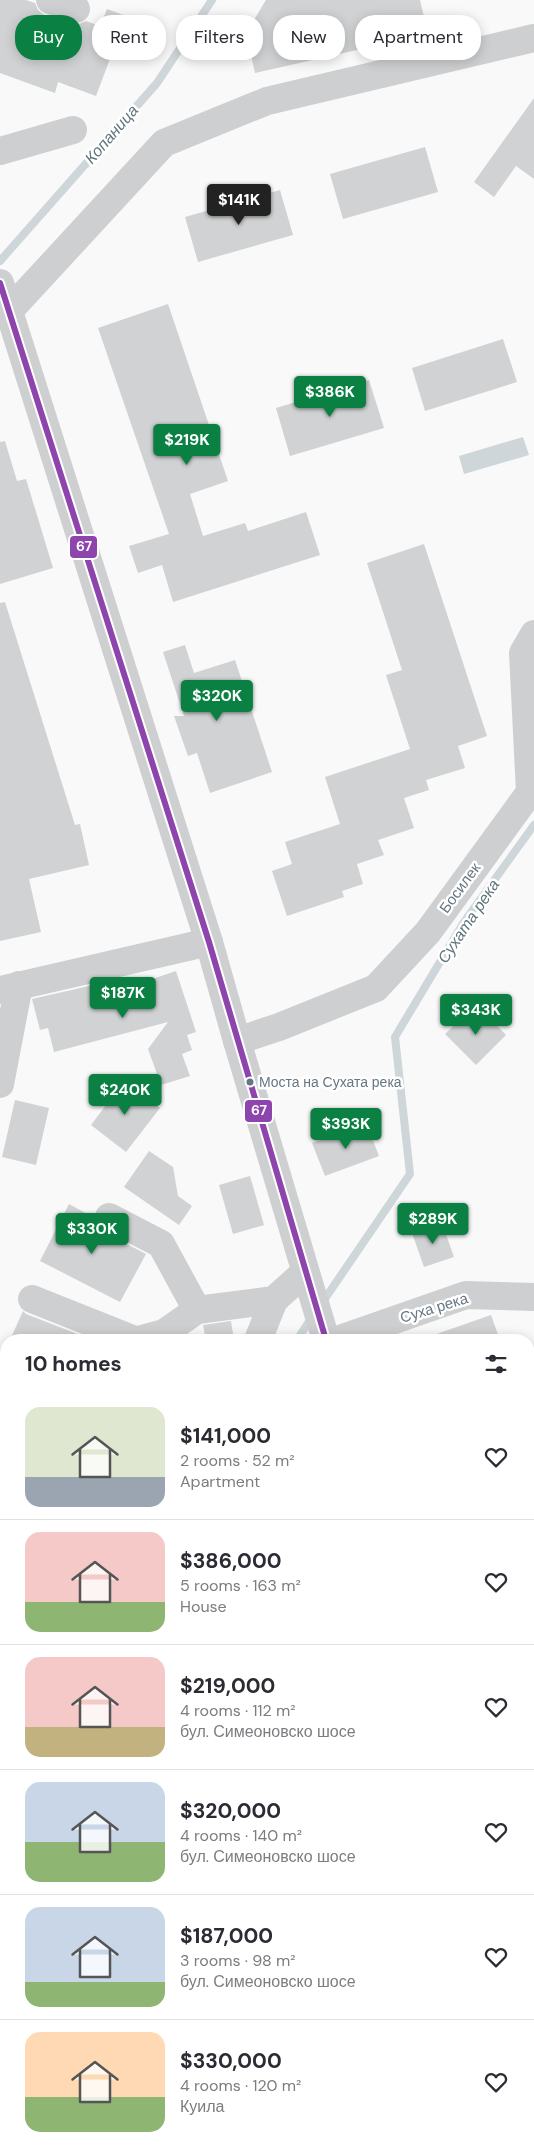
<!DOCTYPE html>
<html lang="en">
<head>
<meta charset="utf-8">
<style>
  body { margin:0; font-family:"DM Sans",sans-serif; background:#f7f7f7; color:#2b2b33; height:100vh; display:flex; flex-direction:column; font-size:19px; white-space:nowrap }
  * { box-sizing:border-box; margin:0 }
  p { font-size:16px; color:#7c7c81 }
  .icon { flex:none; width:28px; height:28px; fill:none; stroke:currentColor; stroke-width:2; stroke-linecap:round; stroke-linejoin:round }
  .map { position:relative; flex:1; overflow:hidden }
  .sheet { position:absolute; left:0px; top:1334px; width:535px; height:821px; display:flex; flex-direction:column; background:#fff; border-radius:20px 20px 0 0; box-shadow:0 2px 12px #0003 }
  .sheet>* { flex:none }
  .hud { position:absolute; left:15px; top:15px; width:505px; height:45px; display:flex; gap:10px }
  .price { position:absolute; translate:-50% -42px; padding:0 11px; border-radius:5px; background:#0b8043; color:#fff; font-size:16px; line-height:32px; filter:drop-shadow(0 1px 2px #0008) }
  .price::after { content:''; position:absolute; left:50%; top:30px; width:15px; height:11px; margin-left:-8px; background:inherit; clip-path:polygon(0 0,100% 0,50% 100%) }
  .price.current { background:#222; color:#fff }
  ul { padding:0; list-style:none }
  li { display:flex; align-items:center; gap:15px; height:125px; padding:0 25px }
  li+li { border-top:1px solid #e1e1e2 }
  li span { display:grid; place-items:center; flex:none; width:140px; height:100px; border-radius:15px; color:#555 }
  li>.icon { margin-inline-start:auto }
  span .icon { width:60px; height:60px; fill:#fffc; stroke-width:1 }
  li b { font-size:21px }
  h2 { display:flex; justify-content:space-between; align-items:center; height:60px; padding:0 25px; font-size:21px }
  .chip { padding:0 18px; border-radius:20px; background:#fff; box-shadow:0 2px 12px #0003; font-size:18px; line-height:45px }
  .chip.current { background:#0b8043; color:#fff }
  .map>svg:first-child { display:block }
  .water { fill:#ced6d9 }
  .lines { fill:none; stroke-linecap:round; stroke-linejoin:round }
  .stream { stroke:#ced6d9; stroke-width:8 }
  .building { fill:#d0d2d3 }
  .minor { stroke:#cecfd0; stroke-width:28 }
  .bus-1-casing { stroke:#fff; stroke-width:10 }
  .bus-1 { stroke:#8e44ad; stroke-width:6 }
  .bus-dot { fill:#657683; stroke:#fff; stroke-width:2 }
  .labels { text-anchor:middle; stroke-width:5; stroke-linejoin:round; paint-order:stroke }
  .bus-label { font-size:14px; fill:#657683; stroke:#fff; text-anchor:start }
  .street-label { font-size:15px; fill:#657683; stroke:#fff }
  .water-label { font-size:16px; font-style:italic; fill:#60757c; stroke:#fff }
  .line-badge { stroke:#fff; stroke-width:2 }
  .badge-label { font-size:14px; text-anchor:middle; font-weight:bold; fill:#fff }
</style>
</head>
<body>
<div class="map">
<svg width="534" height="2154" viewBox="0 0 534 2154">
  <rect width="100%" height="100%" fill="#f9f9f9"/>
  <path class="water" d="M523 437 529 455 464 474 459 456Z"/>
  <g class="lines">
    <g class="stream">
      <path d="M0 261 157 83 212 0"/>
      <path d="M322 1303 410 1174 395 1037 464 922 534 825"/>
      <path d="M297 1340 312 1317"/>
      <path d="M0 1921 6 1900"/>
    </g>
  </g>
  <g class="building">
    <path d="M0 0H26L35 3 38 10 44 15 71 24H79L86 21 100 26 107 9 126 16 96 96 58 82 55 93 0 73Z"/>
    <path d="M266 0H420L428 34 255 73 246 33Z"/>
    <path d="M534 98V179L516 166 494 197 474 182Z"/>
    <path d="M425 147 438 192 343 219 330 174Z"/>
    <path d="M280 190 293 235 198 262 185 217Z"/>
    <path d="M168 304 228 481 190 494 203 536 245 523 248 531 306 512 320 555 173 602 162 565 138 573 129 546 169 534 98 328Z"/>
    <path d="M503 339 517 382 425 411 412 368Z"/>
    <path d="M369 380 384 428 290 456 276 408Z"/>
    <path d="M5 441 17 481 26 479 53 568 0 584V442Z"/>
    <path d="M424 544 487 736 458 746 465 768 426 780 429 790 404 798 414 828 378 840 384 855 357 864 363 884 342 891 344 897 287 916 272 871 292 864 285 842 340 824 325 777 410 749 386 675 402 670 367 563Z"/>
    <path d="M5 602 75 825 80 824 89 865 29 879 41 932 0 941V603Z"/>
    <path d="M185 645 194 673 235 660 272 772 210 793 197 753 188 756 174 716H184L163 652Z"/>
    <path d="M176 971 196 1032 187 1035 192 1050 182 1054 190 1076 161 1085 148 1049 168 1022 54 1052 48 1028 40 1030 32 999 124 978 126 988Z"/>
    <path d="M484 1012 506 1035 476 1065 445 1034 467 1013 475 1021Z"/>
    <path d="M124 1081 160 1108 126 1152 91 1125Z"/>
    <path d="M15 1100 49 1108 36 1165 2 1157Z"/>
    <path d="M366 1123 379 1156 325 1176 312 1143Z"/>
    <path d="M149 1151 173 1167 178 1196 192 1206 179 1225 124 1187Z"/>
    <path d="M250 1176 264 1225 233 1234 219 1185Z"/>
    <path d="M69 1204 93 1217 96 1225 102 1231 146 1254 120 1302 40 1261Z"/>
    <path d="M442 1223 454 1257 424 1267 412 1233Z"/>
    <path d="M23 1311 26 1314 93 1340H10Z"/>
    <path d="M491 1315 500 1340H429L428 1337Z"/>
    <path d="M231 1321 234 1340H206L203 1325Z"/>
  </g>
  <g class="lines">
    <g class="minor">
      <path d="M50 0 76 9"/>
      <path d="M0 151 73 130"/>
      <path d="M0 283 209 942 237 1041 326 1340"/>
      <path d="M9 311 164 143 267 101 534 38"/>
      <path d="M0 990 209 942"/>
      <path d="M237 1041 279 1027 376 988 428 932 530 792 523 653 534 634"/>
      <path d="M0 1084 19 985"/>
      <path d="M109 1217 161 1244 197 1310"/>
      <path d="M32 1299 135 1340"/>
      <path d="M138 1340 164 1333 197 1310 274 1300 305 1272"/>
      <path d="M258 1340 274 1300"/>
      <path d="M337 1340 466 1295 534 1297"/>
      <path d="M0 1437 6 1439"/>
      <path d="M0 1551 6 1553"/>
      <path d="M529 1894 534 1910"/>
      <path d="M414 2149 418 2154"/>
      <path d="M8 2154 11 2149"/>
    </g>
    <defs>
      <path id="bus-1" d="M0 283 209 942 326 1340"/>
    </defs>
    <use href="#bus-1" class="bus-1-casing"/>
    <use href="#bus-1" class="bus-1"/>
  </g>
  <circle class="bus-dot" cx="250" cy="1082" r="4.5"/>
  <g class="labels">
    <g class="bus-label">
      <text x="259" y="1087">Моста на Сухата река</text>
    </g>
    <g class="street-label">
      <text transform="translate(460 888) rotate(-54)" y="5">Босилек</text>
      <text transform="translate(434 1308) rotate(-17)" y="5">Суха река</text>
    </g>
    <g class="water-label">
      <text transform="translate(111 134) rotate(-49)" y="6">Копаница</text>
      <text transform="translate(468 921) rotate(-56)" y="6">Сухата река</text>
    </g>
  </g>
  <g class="line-badge">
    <rect x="69" y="535" width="29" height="24" rx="5" fill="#8e44ad"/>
    <rect x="244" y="1099" width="29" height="24" rx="5" fill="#8e44ad"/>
  </g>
  <g class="badge-label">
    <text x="84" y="551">67</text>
    <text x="259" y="1115">67</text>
  </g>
</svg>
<b class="price current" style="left:239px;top:226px">$141K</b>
<b class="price" style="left:330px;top:418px">$386K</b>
<b class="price" style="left:187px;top:466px">$219K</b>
<b class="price" style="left:217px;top:722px">$320K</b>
<b class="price" style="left:123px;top:1019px">$187K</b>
<b class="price" style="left:476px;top:1036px">$343K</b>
<b class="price" style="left:125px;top:1116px">$240K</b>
<b class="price" style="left:346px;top:1150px">$393K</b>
<b class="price" style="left:433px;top:1245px">$289K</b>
<b class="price" style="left:92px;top:1255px">$330K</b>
<div class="hud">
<a class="chip current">Buy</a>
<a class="chip">Rent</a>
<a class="chip">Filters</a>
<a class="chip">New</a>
<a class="chip">Apartment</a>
</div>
<section class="sheet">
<h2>10 homes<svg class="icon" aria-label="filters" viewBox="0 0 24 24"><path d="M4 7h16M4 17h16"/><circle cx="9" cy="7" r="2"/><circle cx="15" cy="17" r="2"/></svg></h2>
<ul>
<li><span style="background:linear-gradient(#dfe7d0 70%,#9aa5b1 0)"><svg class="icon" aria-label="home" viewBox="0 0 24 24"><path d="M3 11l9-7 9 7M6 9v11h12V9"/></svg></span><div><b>$141,000</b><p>2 rooms · 52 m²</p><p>Apartment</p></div><svg class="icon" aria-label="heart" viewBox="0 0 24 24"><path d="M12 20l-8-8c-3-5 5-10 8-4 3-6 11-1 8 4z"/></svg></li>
<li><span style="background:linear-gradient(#f6c9c9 70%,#8fb573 0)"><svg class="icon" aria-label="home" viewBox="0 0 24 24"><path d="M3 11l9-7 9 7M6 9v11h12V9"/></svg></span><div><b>$386,000</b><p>5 rooms · 163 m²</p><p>House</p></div><svg class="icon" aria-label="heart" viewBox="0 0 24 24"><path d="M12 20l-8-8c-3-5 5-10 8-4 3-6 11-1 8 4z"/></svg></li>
<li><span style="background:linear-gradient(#f6c9c9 70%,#c2b280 0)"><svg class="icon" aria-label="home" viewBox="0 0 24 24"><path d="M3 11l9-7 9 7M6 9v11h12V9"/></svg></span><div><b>$219,000</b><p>4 rooms · 112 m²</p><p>бул. Симеоновско шосе</p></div><svg class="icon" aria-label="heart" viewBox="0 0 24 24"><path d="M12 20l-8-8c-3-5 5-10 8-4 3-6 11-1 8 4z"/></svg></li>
<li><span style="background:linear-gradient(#c9d6e8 60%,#8fb573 0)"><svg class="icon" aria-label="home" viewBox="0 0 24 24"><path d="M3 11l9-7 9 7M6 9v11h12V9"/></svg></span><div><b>$320,000</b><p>4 rooms · 140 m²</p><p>бул. Симеоновско шосе</p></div><svg class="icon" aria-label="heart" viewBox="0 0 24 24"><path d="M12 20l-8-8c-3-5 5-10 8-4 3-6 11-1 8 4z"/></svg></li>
<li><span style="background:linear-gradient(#c9d6e8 75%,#8fb573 0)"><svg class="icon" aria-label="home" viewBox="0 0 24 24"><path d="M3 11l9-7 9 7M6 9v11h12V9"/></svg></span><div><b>$187,000</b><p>3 rooms · 98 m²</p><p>бул. Симеоновско шосе</p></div><svg class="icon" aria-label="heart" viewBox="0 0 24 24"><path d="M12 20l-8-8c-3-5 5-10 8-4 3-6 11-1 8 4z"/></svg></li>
<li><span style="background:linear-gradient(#ffd9b3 65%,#8fb573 0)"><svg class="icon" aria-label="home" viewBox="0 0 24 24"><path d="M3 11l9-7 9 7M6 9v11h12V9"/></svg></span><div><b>$330,000</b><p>4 rooms · 120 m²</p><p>Куила</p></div><svg class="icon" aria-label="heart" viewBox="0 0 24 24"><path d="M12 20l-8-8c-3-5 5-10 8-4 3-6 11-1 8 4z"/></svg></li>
</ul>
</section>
</div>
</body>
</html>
